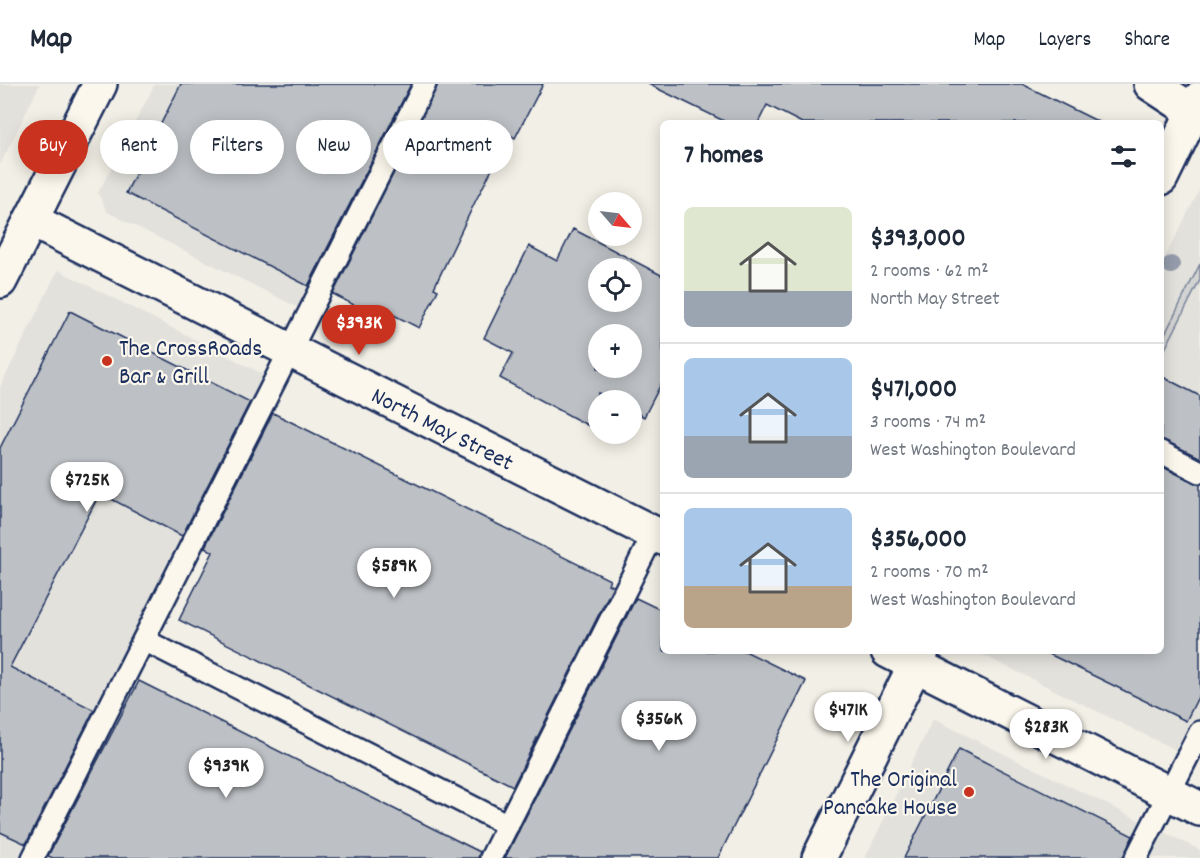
<!DOCTYPE html>
<html lang="en">
<head>
<meta charset="utf-8">
<style>
  body { margin:0; font-family:Dekko,sans-serif; background:#f2f2f3; color:#1f2937; height:100vh; display:flex; flex-direction:column; font-size:22px; white-space:nowrap }
  * { box-sizing:border-box; margin:0 }
  p { font-size:20px; color:#747a83 }
  .icon { flex:none; width:33px; height:33px; fill:none; stroke:currentColor; stroke-width:2; stroke-linecap:round; stroke-linejoin:round }
  .map { position:relative; flex:1; overflow:hidden }
  .details { position:absolute; left:660px; top:36px; width:504px; height:534px; display:flex; flex-direction:column; background:#fff; border-radius:9px; box-shadow:0 3px 15px #0003 }
  .details>* { flex:none }
  .guide { position:absolute; left:18px; top:36px; width:552px; height:54px; display:flex; gap:12px }
  .needle { width:39px; rotate:118deg }
  .tools { position:absolute; left:588px; top:108px; display:grid; gap:12px }
  .tools a { display:grid; place-items:center; width:54px; height:54px; border-radius:50%; background:#fff; box-shadow:0 3px 15px #0003; font-size:30px }
  .price { position:absolute; translate:-50% -51px; padding:0 14px; border-radius:21px; background:#fff; color:#222; font-size:20px; line-height:39px; filter:drop-shadow(0 2px 3px #0008) }
  .price::after { content:''; position:absolute; left:50%; top:36px; width:18px; height:14px; margin-left:-9px; background:inherit; clip-path:polygon(0 0,100% 0,50% 100%) }
  .price.on { background:#c8321e; color:#fff }
  ul { padding:0; list-style:none }
  li { display:flex; align-items:center; gap:18px; height:150px; padding:0 24px }
  li+li { border-top:2px solid #e0e1e3 }
  li span { display:grid; place-items:center; flex:none; width:168px; height:120px; border-radius:9px; color:#555 }
  li>.icon { margin-inline-start:auto }
  span .icon { width:72px; height:72px; fill:#fffc; stroke-width:1 }
  li b { font-size:26px }
  h2 { display:flex; justify-content:space-between; align-items:center; height:72px; padding:0 24px; font-size:26px }
  .chip { padding:0 21px; border-radius:27px; background:#fff; box-shadow:0 3px 15px #0003; font-size:21px; line-height:54px }
  .chip.on { background:#c8321e; color:#fff }
  header { display:flex; align-items:center; gap:36px; box-sizing:border-box; height:84px; padding:0 30px; background:#fff; border-bottom:2px solid #e0e1e3 }
  header strong { font-size:28px }
  nav { display:flex; gap:33px; margin-inline-start:auto; font-size:21px }
  .map>svg:first-child { display:block }
  .built { fill:#e2e1dc }
  .green { fill:#d2d3d2; stroke:#768198; stroke-width:1.5 }
  .building { fill:#bdc0c4; stroke:#1b2f5e; stroke-width:1.5; fill-rule:evenodd }
  .lines { fill:none; stroke-linecap:round; stroke-linejoin:round }
  .lane-casing { stroke:#1b2f5e; stroke-width:26 }
  .street-casing { stroke:#1b2f5e; stroke-width:38 }
  .secondary-casing { stroke:#1b2f5e; stroke-width:38 }
  .lane { stroke:#fbf7ec; stroke-width:21 }
  .street { stroke:#fbf7ec; stroke-width:33 }
  .secondary { stroke:#fbf7ec; stroke-width:33 }
  .tree { fill:#959cab }
  .poi-dot { fill:#c8321e; stroke:#fbf7ec; stroke-width:2 }
  .labels { text-anchor:middle; stroke-width:4.5; stroke-linejoin:round; paint-order:stroke }
  .poi-label { font-size:24px; fill:#1b2f5e; stroke:#fbf7ec; text-anchor:start }
  .street-label { font-size:24px; fill:#1b2f5e; stroke:#fbf7ec }
</style>
</head>
<body>
<header>
<strong>Map</strong>
<nav><a>Map</a><a>Layers</a><a>Share</a></nav>
</header>
<div class="map">
<svg width="1200" height="774" viewBox="0 0 1200 774">
  <rect width="100%" height="100%" fill="#f2efe6"/>
  <filter id="ink" filterUnits="userSpaceOnUse"><feTurbulence type="fractalNoise" baseFrequency=".0167" numOctaves="2"/><feDisplacementMap in="SourceGraphic" scale="12" xChannelSelector="R" yChannelSelector="G"/><feConvolveMatrix kernelMatrix="1 2 1 2 8 2 1 2 1" color-interpolation-filters="sRGB"/></filter>
  <g filter="url(#ink)">
    <g class="built">
      <path d="M0 0H40L0 81Z"/>
      <path d="M155 0H430L313 231 107 128 98 109Z"/>
      <path d="M1200 105V678L975 567H1161V181Z"/>
      <path d="M58 186 275 296 44 774H0V303Z"/>
      <path d="M933 635 1200 766V774H865Z"/>
    </g>
    <path class="green" d="M1200 180V196L1161 273V258Z"/>
    <g class="building">
      <path d="M181 0H411L308 202 126 109Z"/>
      <path d="M438 0H543L515 54 510 51 476 116 434 204 438 206 419 244 388 228 384 237 333 210Z"/>
      <path d="M648 0H1022L1101 39H802L767 21 758 39H728Z"/>
      <path d="M573 145 663 192V296L644 333 632 326V316H613L598 309V347L500 294 513 269 484 254 529 162 557 177ZM598 184H632V218H598ZM598 250H632V284H598Z"/>
      <path d="M70 227 250 318 182 452 100 409 10 583 94 626 26 760 0 748V364Z"/>
      <path d="M1161 292 1200 312V374L1161 355Z"/>
      <path d="M273 329 610 496 608 500 613 502 513 702 179 536 213 468 205 463Z"/>
      <path d="M1161 382 1200 401V609L1186 637 1043 567H1161Z"/>
      <path d="M636 514 663 527V567H745L806 597 718 774H505Z"/>
      <path d="M139 597 480 768 478 774H53L48 772Z"/>
      <path d="M959 665 1133 752 1123 774H904Z"/>
    </g>
    <g class="lines">
      <defs>
        <g id="lane">
          <path d="M1161 368 1200 388"/>
          <path d="M144 556 508 741"/>
          <path d="M33 774 425 0"/>
          <path d="M491 774 654 449"/>
          <path d="M1136 774 1200 648"/>
        </g>
        <g id="street">
          <path d="M31 136 663 454"/>
          <path d="M888 567 1200 725"/>
        </g>
        <g id="secondary">
          <path d="M1151 0 1200 32"/>
          <path d="M1161 94 1200 14"/>
          <path d="M0 197 100 0"/>
          <path d="M819 774 922 567"/>
        </g>
      </defs>
      <use href="#lane" class="lane-casing"/>
      <use href="#street" class="street-casing"/>
      <use href="#secondary" class="secondary-casing"/>
      <use href="#lane" class="lane"/>
      <use href="#street" class="street"/>
      <use href="#secondary" class="secondary"/>
    </g>
    <circle class="tree" cx="1171" cy="181" r="9"/>
  </g>
  <g class="poi-dot">
    <circle cx="107" cy="277" r="6"/>
    <circle cx="969" cy="708" r="6"/>
  </g>
  <g class="labels">
    <g class="poi-label">
      <text x="119" y="271">The CrossRoads<tspan x="119" dy="28">Bar &amp; Grill</tspan></text>
      <text x="957" y="702" text-anchor="end">The Original<tspan x="957" dy="28">Pancake House</tspan></text>
    </g>
    <g class="street-label">
      <text transform="translate(443 344) rotate(27)" y="8">North May Street</text>
    </g>
  </g>
</svg>
<div class="tools">
<a><svg class="needle" viewBox="-14 -14 28 28"><path d="M0-13l5 13h-10z" fill="#e53935"/><path d="M0 13l5-13h-10z" fill="#747a83"/></svg></a>
<a><svg class="icon" aria-label="locate" viewBox="0 0 24 24"><circle cx="12" cy="12" r="6"/><path d="M12 2v4M12 18v4M2 12h4M18 12h4"/></svg></a>
<a>+</a>
<a>−</a>
</div>
<b class="price on" style="left:359px;top:272px">$393K</b>
<b class="price" style="left:87px;top:429px">$725K</b>
<b class="price" style="left:394px;top:515px">$589K</b>
<b class="price" style="left:848px;top:659px">$471K</b>
<b class="price" style="left:659px;top:668px">$356K</b>
<b class="price" style="left:1046px;top:676px">$283K</b>
<b class="price" style="left:226px;top:715px">$939K</b>
<div class="guide">
<a class="chip on">Buy</a>
<a class="chip">Rent</a>
<a class="chip">Filters</a>
<a class="chip">New</a>
<a class="chip">Apartment</a>
</div>
<section class="details">
<h2>7 homes<svg class="icon" aria-label="filters" viewBox="0 0 24 24"><path d="M4 7h16M4 17h16"/><circle cx="9" cy="7" r="2"/><circle cx="15" cy="17" r="2"/></svg></h2>
<ul>
<li><span style="background:linear-gradient(#dfe7d0 70%,#9aa5b1 0)"><svg class="icon" aria-label="home" viewBox="0 0 24 24"><path d="M3 11l9-7 9 7M6 9v11h12V9"/></svg></span><div><b>$393,000</b><p>2 rooms · 62 m²</p><p>North May Street</p></div></li>
<li><span style="background:linear-gradient(#a9c7e8 65%,#9aa5b1 0)"><svg class="icon" aria-label="home" viewBox="0 0 24 24"><path d="M3 11l9-7 9 7M6 9v11h12V9"/></svg></span><div><b>$471,000</b><p>3 rooms · 74 m²</p><p>West Washington Boulevard</p></div></li>
<li><span style="background:linear-gradient(#a9c7e8 65%,#b9a48a 0)"><svg class="icon" aria-label="home" viewBox="0 0 24 24"><path d="M3 11l9-7 9 7M6 9v11h12V9"/></svg></span><div><b>$356,000</b><p>2 rooms · 70 m²</p><p>West Washington Boulevard</p></div></li>
</ul>
</section>
</div>
</body>
</html>
